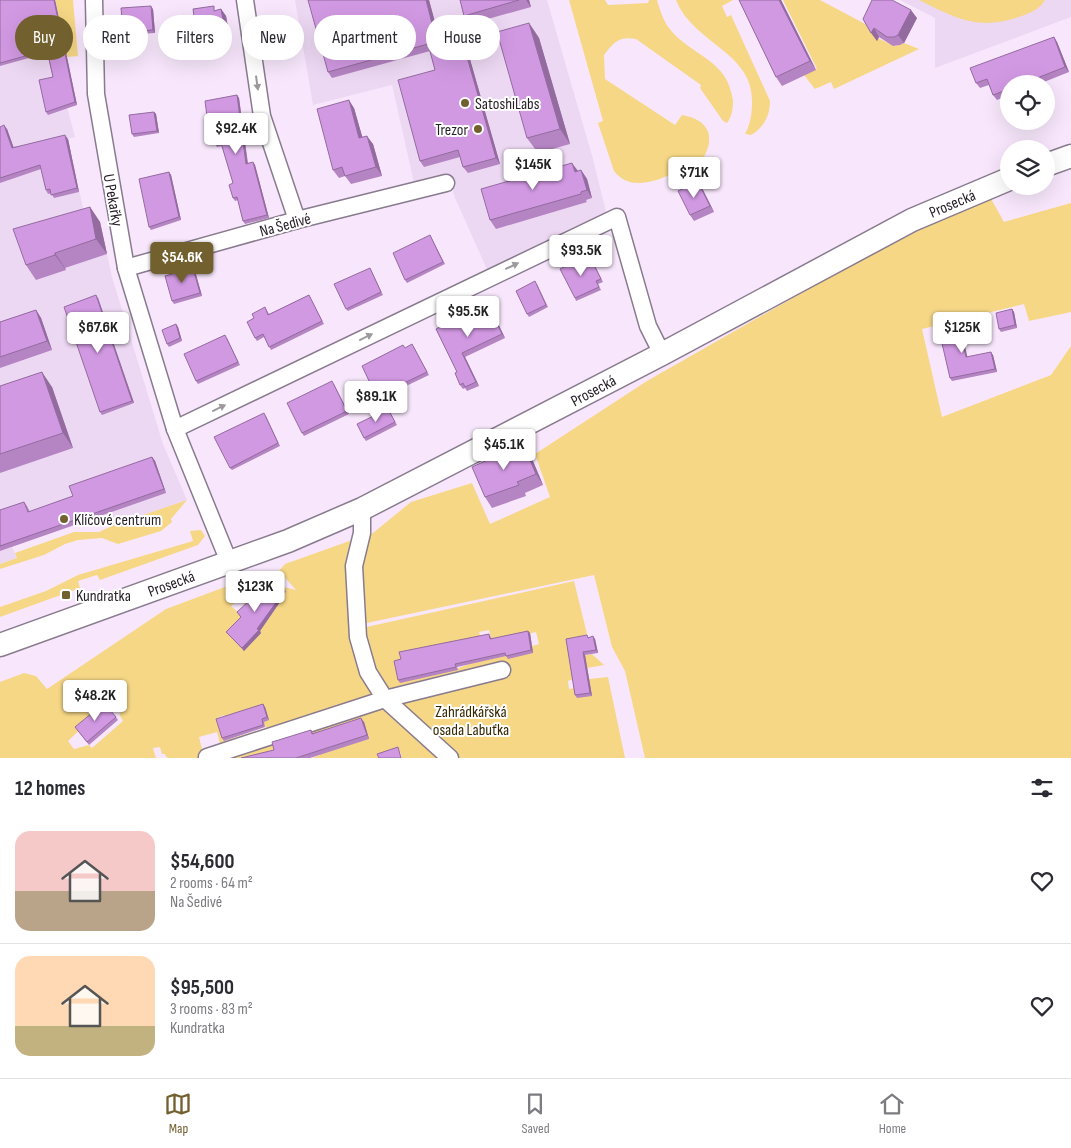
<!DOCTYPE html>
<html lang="en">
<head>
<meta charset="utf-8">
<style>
  body { margin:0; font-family:"Sofia Sans Condensed",sans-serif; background:#f2f2f3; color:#2b2b33; height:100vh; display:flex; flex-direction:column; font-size:19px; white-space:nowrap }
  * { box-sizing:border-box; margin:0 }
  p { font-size:16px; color:#7c7c81 }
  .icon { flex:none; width:28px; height:28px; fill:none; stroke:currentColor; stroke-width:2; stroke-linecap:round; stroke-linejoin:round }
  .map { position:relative; height:758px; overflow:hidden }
  .side { display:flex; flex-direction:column; background:#fff; flex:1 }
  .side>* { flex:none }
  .guide { position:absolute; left:15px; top:15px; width:500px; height:45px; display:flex; gap:10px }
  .buttons { position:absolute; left:1000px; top:75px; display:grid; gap:10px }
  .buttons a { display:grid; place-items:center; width:55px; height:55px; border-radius:50%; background:#fff; box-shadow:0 5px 20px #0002; font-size:25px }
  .price { position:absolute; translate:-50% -42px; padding:0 11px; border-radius:5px; background:#fff; color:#222; font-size:16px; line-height:32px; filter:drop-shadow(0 1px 2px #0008) }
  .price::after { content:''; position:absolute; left:50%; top:30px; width:15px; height:11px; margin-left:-8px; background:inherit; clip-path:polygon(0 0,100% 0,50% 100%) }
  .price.active { background:#73602f; color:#fff }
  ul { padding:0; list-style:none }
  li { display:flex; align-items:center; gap:15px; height:125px; padding:0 15px }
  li+li { border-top:1px solid #e1e1e2 }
  li span { display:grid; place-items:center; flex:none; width:140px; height:100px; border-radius:15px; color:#555 }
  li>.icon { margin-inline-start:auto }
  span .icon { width:60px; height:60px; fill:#fffc; stroke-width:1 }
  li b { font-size:21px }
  h2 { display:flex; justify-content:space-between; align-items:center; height:60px; padding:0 15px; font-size:21px }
  .tag { padding:0 18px; border-radius:22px; background:#fff; box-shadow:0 5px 20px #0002; font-size:18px; line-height:45px }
  .tag.active { background:#73602f; color:#fff }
  .tab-bar { display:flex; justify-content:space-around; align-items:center; height:70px; border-top:1px solid #e1e1e2; background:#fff; font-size:14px; color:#7c7c81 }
  .tab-bar a { display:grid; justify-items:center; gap:2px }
  .tab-bar .active { color:#73602f }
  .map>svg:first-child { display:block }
  .built { fill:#edd8f3 }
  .green { fill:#f6d786; fill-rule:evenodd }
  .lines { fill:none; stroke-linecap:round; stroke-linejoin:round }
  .minor-casing { stroke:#897b8e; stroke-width:19 }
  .secondary-casing { stroke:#897b8e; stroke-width:25 }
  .minor { stroke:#fff; stroke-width:16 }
  .secondary { stroke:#fff; stroke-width:22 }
  .wall { fill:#b584c3 }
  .shaded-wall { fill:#936b9f }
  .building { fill:#d299e3; stroke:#936b9f }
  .oneway { fill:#9c9a9d }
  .poi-dot { fill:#73602f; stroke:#fff; stroke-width:2 }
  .labels { text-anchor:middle; stroke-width:4; stroke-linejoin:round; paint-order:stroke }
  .poi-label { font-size:16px; fill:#241e25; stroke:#fff; text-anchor:start }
  .street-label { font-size:16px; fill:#241e25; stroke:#fff }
  .park-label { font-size:16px; fill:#362800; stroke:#fff }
</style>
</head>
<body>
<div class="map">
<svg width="1071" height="758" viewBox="0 0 1071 758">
  <rect width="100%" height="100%" fill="#f8e7fc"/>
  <g class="built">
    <path d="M0 0H55L77 105 67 107 75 137 68 139 87 226 100 222 112 277 163 444 187 500 114 525 85 526 83 522 12 547 17 558 0 564Z"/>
    <path d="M295 0H547L593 159 610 228 494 285 455 198 447 174 414 183 392 85 313 105Z"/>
    <path d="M900 0H1071V17L935 68V18Z"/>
  </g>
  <g class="green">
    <path d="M55 0H73L78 56 67 57Z"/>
    <path d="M569 0H605L608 5 648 3 649 0H657C660 10 663 20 669 28 691 57 728 58 733 101 733 108 732 117 727 123L723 121 700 88 701 85 636 39C619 36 614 42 604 55L605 79 675 125 682 115C707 119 716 135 704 157 680 169 636 200 614 171L598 123 603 121Z"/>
    <path d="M676 0H733L722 6 727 17 731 15 770 101C770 116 764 127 751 135L745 134C751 123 752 113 752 100 752 52 693 43 676 0Z"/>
    <path d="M783 0H820L869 26 878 38 888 43 896 46 904 43 919 49 834 89 831 82 815 89 804 75 817 69Z"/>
    <path d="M919 0H1045C1039 10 1030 13 1019 17 979 31 955 18 919 0Z"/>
    <path d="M989 195 1004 222 1071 203V312L1029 321 1024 304 922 329 942 417 1051 375 1071 346V758H645L625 671 612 647 594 575 362 624 357 570 368 537 411 502 472 483 490 524 550 497 535 454 647 381 861 259Z"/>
    <path d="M187 500 171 519 172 522 161 531 118 544 102 538 78 540 65 544 44 555 0 569V564L17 558 15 553 74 532H99L114 525Z"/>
    <path d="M201 530 205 536 198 545 100 580 97 575 78 581 80 588 0 617V607L46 591 78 575 193 541 190 531Z"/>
    <path d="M355 539 362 628 574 581 588 638 572 658 592 654 604 665 587 668 574 679 568 681 569 689 575 688 591 696 589 679 608 677 625 758H402L400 751 392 758H312L320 755 313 734 259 758H169L166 757 165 754H162L160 747 153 748 156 758H0V682L24 673 36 676 47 689 166 609 249 578 272 584 247 608 239 599 231 606 259 631 282 599 284 587 296 590 279 571 285 564ZM489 630 496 658 486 660 479 632ZM536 632 539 644 532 646 504 640ZM464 642 469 664 448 672ZM99 696 107 705 117 697 126 708 119 714 123 721 92 748 89 745 74 749 68 741 102 709 94 700ZM224 715 226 719 263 722 266 728 224 741 217 718ZM217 732 220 744 202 749 199 737Z"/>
  </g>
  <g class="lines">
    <defs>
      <g id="minor">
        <path d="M94 0 96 94 126 268 175 429 229 562"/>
        <path d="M245 0 262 116 297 220"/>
        <path d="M126 268 297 220 446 183"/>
        <path d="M175 429 617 217 648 326 662 354"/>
        <path d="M362 509V533L354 566 358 637 368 672 385 699 450 758"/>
        <path d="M207 757 385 699 502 670"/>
      </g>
      <g id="secondary">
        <path d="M1046 165 1071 156"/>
        <path d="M0 645 288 541 362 509 662 354 912 220 1009 179"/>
      </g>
    </defs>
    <use href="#minor" class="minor-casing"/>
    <use href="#secondary" class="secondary-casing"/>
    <use href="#minor" class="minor"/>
    <use href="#secondary" class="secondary"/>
  </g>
  <g class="wall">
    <path d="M0 0H55L77 105 48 115 46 112 53 77 47 53 0 66Z"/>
    <path d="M429 0 437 30 459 31 465 42 500 164 468 173 463 167 460 157 424 167 420 161 435 70 430 51 332 78 328 72Z"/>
    <path d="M460 0H529L531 7 470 24 464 16Z"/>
    <path d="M739 0H781L816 70 782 86 776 77Z"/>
    <path d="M153 9 155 33 125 35 123 32Z"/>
    <path d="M221 9 226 16 230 38H201L196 31 217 10Z"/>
    <path d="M917 18 904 43 900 45 893 46 879 37 877 41 863 19Z"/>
    <path d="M529 23 539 38 570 144 538 153 527 138Z"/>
    <path d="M1054 37 1057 42 1069 72 1039 84H1009V95L997 100 993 95 989 85 980 88 976 83Z"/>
    <path d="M237 95 239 98 248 163 253 162 255 165 269 218 245 224 243 221 238 200 235 201 233 198V183L222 146 217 147 215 144 213 134 211 135 209 132Z"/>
    <path d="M354 108 362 137 373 144 382 176 351 184 345 176 339 178 333 170Z"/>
    <path d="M154 112 156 114 159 133 134 137 132 134Z"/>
    <path d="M0 127 7 129 13 147 68 139 79 192 54 198 51 193 48 194 46 190 41 169 0 183Z"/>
    <path d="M581 170 587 179 592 198 586 200 587 202 496 229 490 220Z"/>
    <path d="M169 172 171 175 181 220 151 230 149 227Z"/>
    <path d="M699 184 703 190 714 212 694 221 690 215 691 185 693 187Z"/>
    <path d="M90 207 100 222 107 254 65 268 66 270 36 280 26 265Z"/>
    <path d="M430 235 445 264 407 283 405 280Z"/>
    <path d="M584 257 589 267 596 268 603 282 598 284 601 290 576 301 575 298Z"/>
    <path d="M193 268 195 271 202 296 174 304 172 301Z"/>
    <path d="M370 268 383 295 348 311 346 309Z"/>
    <path d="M537 284 548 307 529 317 527 314Z"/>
    <path d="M309 295 324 324 271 350 264 337 257 341 255 338 254 318 265 307 269 314Z"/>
    <path d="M98 298 134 403 102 415 100 412Z"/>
    <path d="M490 307 505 338 465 357 479 386 467 391 465 388 463 389 460 385 457 372 436 329Z"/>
    <path d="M1012 309 1014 312 1017 328 1001 332 999 329Z"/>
    <path d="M36 310 41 318 52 350 0 368V322Z"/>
    <path d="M958 321 960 324 967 357 993 355 997 372 952 381 950 378Z"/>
    <path d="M176 324 178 327 182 341 169 347 167 344Z"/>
    <path d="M227 338 240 365 198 384 196 381Z"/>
    <path d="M414 347 429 375 404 387 381 405 379 402 405 348Z"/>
    <path d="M334 384 349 414 304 436 302 433Z"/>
    <path d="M0 386 52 387 73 448 0 473Z"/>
    <path d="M388 409 397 425 366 441 364 438Z"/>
    <path d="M266 416 280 446 232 470 230 468Z"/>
    <path d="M523 444 530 454 543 485 525 493 526 496 492 508 485 497Z"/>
    <path d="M152 457 155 461 166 493 0 551V510L24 502 27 506 30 512 73 496Z"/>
    <path d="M279 578 286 592 282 595V599L260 631 261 633 244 651 226 632 241 617 237 612Z"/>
    <path d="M528 631 530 633 533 653 508 659 506 656 457 667 458 670 400 683 398 680 489 634 492 639Z"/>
    <path d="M589 637 595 639 598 653 585 655 592 696 577 698 575 695 566 639Z"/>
    <path d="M263 704 265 707 269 720 264 722 265 727 224 741 222 738Z"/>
    <path d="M116 717 118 720 89 745 75 727Z"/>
    <path d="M364 722 369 739 310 758H241L274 750 311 730 313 733Z"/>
  </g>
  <g class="shaded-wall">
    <path d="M54 0H55L77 105 75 102Z"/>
    <path d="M426 0H429L439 37 434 31Z"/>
    <path d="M526 0H529L531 7Z"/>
    <path d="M779 0H781L816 70 810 61Z"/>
    <path d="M151 6 153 9 155 33 153 30Z"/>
    <path d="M221 9 226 16 230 38 225 31Z"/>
    <path d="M911 10 917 18 904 43 898 35Z"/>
    <path d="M529 23 539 38 570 144 560 129Z"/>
    <path d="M455 25 465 42 500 164 496 158Z"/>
    <path d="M874 28 879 37 877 41 871 33Z"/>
    <path d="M1054 37 1057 42 1069 72 1065 67Z"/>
    <path d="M237 95 239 98 248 167 246 164Z"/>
    <path d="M349 100 354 108 365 146 359 138Z"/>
    <path d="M154 112 156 114 159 133 157 131Z"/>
    <path d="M4 125 7 129 15 151 12 148Z"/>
    <path d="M65 135 68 139 79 192 77 188Z"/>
    <path d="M367 136 373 144 382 176 376 167Z"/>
    <path d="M253 162 255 165 269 218 267 215Z"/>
    <path d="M572 163 578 171 575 172Z"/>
    <path d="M581 170 587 179 592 198 587 190Z"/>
    <path d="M169 172 171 175 181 220 179 217Z"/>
    <path d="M699 184 703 190 714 212 710 206Z"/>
    <path d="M90 207 100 222 107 254 96 239Z"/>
    <path d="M55 253 65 268 66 270 55 255Z"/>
    <path d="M193 268 195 271 202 296 200 293Z"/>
    <path d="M96 295 98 298 134 403 132 401Z"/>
    <path d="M487 303 490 307 505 338 502 334Z"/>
    <path d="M1012 309 1014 312 1017 328 1015 325Z"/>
    <path d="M36 310 41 318 52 350 47 341Z"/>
    <path d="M958 321 960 324 968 360 966 357Z"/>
    <path d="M176 324 178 327 182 341 180 338Z"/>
    <path d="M991 352 993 355 997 372 995 369Z"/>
    <path d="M462 353 465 357 479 386 476 382Z"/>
    <path d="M42 372 52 387 73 448 63 433Z"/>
    <path d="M523 444 530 454 543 485 536 474Z"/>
    <path d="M152 457 155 461 166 493 164 489Z"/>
    <path d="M280 592 282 595V599L260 631 261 633 244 651 242 648 257 629Z"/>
    <path d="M528 631 530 633 533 653 531 650Z"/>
    <path d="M593 636 595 639 598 653 596 650Z"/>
    <path d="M583 652 585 655 592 696 590 693Z"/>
    <path d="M263 704 265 707 269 720 267 717Z"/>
    <path d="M361 718 364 722 369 739 367 735Z"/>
  </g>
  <g class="building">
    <path d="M0 0H54L75 102 46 112 39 80 53 77 47 50 0 63Z"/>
    <path d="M308 0H426L434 31 455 25 461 36 496 158 463 167 458 150 420 161 398 80 435 70 428 44 328 72Z"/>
    <path d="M460 0H519L464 16Z"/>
    <path d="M739 0H779L810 61 776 77Z"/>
    <path d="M872 0H892L911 10 898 35 894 37H887L874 28 871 33 863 19Z"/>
    <path d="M151 6 153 30 123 32 121 8Z"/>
    <path d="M214 6V11L221 9 225 31H196L193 9Z"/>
    <path d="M529 23 560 129 527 138 497 32Z"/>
    <path d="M1054 37 1065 67 1022 84H1009V89L993 95 987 79 976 83 970 68Z"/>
    <path d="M237 95 246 164 253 162 267 215 243 221 237 197 233 198 229 185 233 183 221 143 215 144 213 131 209 132 205 101Z"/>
    <path d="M349 100 359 138 367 136 376 167 345 176 342 167 333 170 317 109Z"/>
    <path d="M154 112 157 131 132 134 129 115Z"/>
    <path d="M4 125 12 148 65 135 77 188 51 195 50 189 46 190 40 165 0 178V127Z"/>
    <path d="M572 163 575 172 581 170 587 190 581 192V194L490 220 481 189Z"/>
    <path d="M169 172 179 217 149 227 139 179Z"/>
    <path d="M699 184 710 206 690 215 678 191 691 185 692 188Z"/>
    <path d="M90 207 96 239 55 253V255L26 265 13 229Z"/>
    <path d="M430 235 443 262 405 280 393 253Z"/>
    <path d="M584 257 589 267 594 265 601 279 596 281 599 287 575 298 560 269Z"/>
    <path d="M193 268 200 293 172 301 165 276Z"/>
    <path d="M370 268 381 292 346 309 334 284Z"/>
    <path d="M535 281 546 305 527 314 516 291Z"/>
    <path d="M96 295 132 401 100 412 64 307Z"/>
    <path d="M309 295 322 321 269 347 263 334 255 338 247 322 254 318 252 314 265 307 268 315Z"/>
    <path d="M487 303 502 334 462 353 476 382 465 387 463 383 460 385 455 373 457 372 436 329Z"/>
    <path d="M1012 309 1015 325 999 329 996 313Z"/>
    <path d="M36 310 47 341 0 357V322Z"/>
    <path d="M958 321 966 357 991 352 995 369 950 378 938 326Z"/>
    <path d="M176 324 180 338 167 344 162 330Z"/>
    <path d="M225 335 238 362 196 381 184 354Z"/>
    <path d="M412 344 427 372 402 384 379 402 362 366 403 345 405 348Z"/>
    <path d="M42 372 63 433 0 454V386Z"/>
    <path d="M332 381 347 411 302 433 287 403Z"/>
    <path d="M388 409 395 422 364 438 357 424Z"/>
    <path d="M264 413 278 443 230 468 214 437Z"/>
    <path d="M523 444 536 474 517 482 519 485 485 497 472 467Z"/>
    <path d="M152 457 164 489 0 546V510L24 502 28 512 73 496 69 486Z"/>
    <path d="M277 575 284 589 280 592V597L257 629 259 630 242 648 226 632 241 617 237 612Z"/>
    <path d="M528 631 531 650 506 656 505 653 455 664 456 667 398 680 394 661 401 659 399 652 489 634 490 639Z"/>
    <path d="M587 635 588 638 593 636 596 650 583 652 590 693 575 695 566 639Z"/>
    <path d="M104 703 116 717 87 742 75 727Z"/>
    <path d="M263 704 267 717 262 719 263 725 222 738 216 719Z"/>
    <path d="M361 718 367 735 296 758H241L274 750 272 742 311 730 312 734Z"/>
    <path d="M398 747 401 758H379L377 754Z"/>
  </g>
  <defs><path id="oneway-solid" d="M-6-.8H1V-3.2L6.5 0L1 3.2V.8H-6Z" transform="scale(1.25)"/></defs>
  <g class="oneway">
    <use href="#oneway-solid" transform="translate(257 83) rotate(82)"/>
    <use href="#oneway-solid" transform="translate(512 266) rotate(-25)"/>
    <use href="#oneway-solid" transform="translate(366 337) rotate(-26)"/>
    <use href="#oneway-solid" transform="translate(219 408) rotate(-26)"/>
  </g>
  <g class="poi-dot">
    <circle cx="465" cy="103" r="5"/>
    <circle cx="478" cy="129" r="5"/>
    <circle cx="64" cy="519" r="5"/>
    <rect x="61" y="590" width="10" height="10" rx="2.5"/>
  </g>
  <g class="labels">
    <g class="poi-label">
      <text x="475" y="109">SatoshiLabs</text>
      <text x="468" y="135" text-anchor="end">Trezor</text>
      <text x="74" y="525">Klíčové centrum</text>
      <text x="76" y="601">Kundratka</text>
    </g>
    <g class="street-label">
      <text transform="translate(114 200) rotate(80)" y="6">U Pekařky</text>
      <text transform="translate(952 203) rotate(-23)" y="6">Prosecká</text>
      <text transform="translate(285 224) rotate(-15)" y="6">Na Šedivé</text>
      <text transform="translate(593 390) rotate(-28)" y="6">Prosecká</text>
      <text transform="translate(171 583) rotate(-20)" y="6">Prosecká</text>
    </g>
    <g class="park-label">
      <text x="471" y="717">Zahrádkářská<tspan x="471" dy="18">osada Labuťka</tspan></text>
    </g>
  </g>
</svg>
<div class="buttons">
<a><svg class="icon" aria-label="locate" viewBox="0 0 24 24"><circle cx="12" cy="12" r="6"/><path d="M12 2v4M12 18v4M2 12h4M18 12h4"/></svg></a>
<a><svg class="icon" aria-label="layers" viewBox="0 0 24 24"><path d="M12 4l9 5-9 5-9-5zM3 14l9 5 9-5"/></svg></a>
</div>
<b class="price" style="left:236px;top:155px">$92.4K</b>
<b class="price" style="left:533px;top:191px">$145K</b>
<b class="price" style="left:694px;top:199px">$71K</b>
<b class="price" style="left:581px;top:277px">$93.5K</b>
<b class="price active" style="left:182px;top:284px">$54.6K</b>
<b class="price" style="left:468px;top:338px">$95.5K</b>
<b class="price" style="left:98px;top:354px">$67.6K</b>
<b class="price" style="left:962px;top:354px">$125K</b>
<b class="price" style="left:376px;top:423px">$89.1K</b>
<b class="price" style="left:504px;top:471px">$45.1K</b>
<b class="price" style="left:255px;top:613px">$123K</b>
<b class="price" style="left:95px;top:722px">$48.2K</b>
<div class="guide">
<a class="tag active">Buy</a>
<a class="tag">Rent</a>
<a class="tag">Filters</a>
<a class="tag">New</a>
<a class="tag">Apartment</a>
<a class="tag">House</a>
</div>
</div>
<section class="side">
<h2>12 homes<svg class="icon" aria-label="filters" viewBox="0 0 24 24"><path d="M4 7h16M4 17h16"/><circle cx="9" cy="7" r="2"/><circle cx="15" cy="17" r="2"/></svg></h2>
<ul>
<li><span style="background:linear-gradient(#f6c9c9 60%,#b9a48a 0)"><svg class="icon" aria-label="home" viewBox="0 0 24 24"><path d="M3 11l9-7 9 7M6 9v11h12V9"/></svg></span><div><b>$54,600</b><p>2 rooms · 64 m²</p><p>Na Šedivé</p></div><svg class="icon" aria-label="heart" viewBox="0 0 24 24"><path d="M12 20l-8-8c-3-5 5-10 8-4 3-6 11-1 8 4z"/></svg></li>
<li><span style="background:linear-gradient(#ffd9b3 70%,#c2b280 0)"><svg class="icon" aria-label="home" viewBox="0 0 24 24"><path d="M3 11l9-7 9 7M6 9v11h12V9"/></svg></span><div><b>$95,500</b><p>3 rooms · 83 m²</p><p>Kundratka</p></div><svg class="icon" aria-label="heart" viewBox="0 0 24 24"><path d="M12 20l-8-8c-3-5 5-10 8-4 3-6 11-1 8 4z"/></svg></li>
</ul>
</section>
<nav class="tab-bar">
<a class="active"><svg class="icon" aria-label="map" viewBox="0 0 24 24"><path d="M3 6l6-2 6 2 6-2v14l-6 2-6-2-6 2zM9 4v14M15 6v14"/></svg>Map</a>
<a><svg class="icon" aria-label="saved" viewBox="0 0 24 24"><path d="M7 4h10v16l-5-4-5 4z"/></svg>Saved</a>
<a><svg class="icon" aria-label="home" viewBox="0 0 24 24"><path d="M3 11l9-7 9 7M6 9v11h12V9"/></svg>Home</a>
</nav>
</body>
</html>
